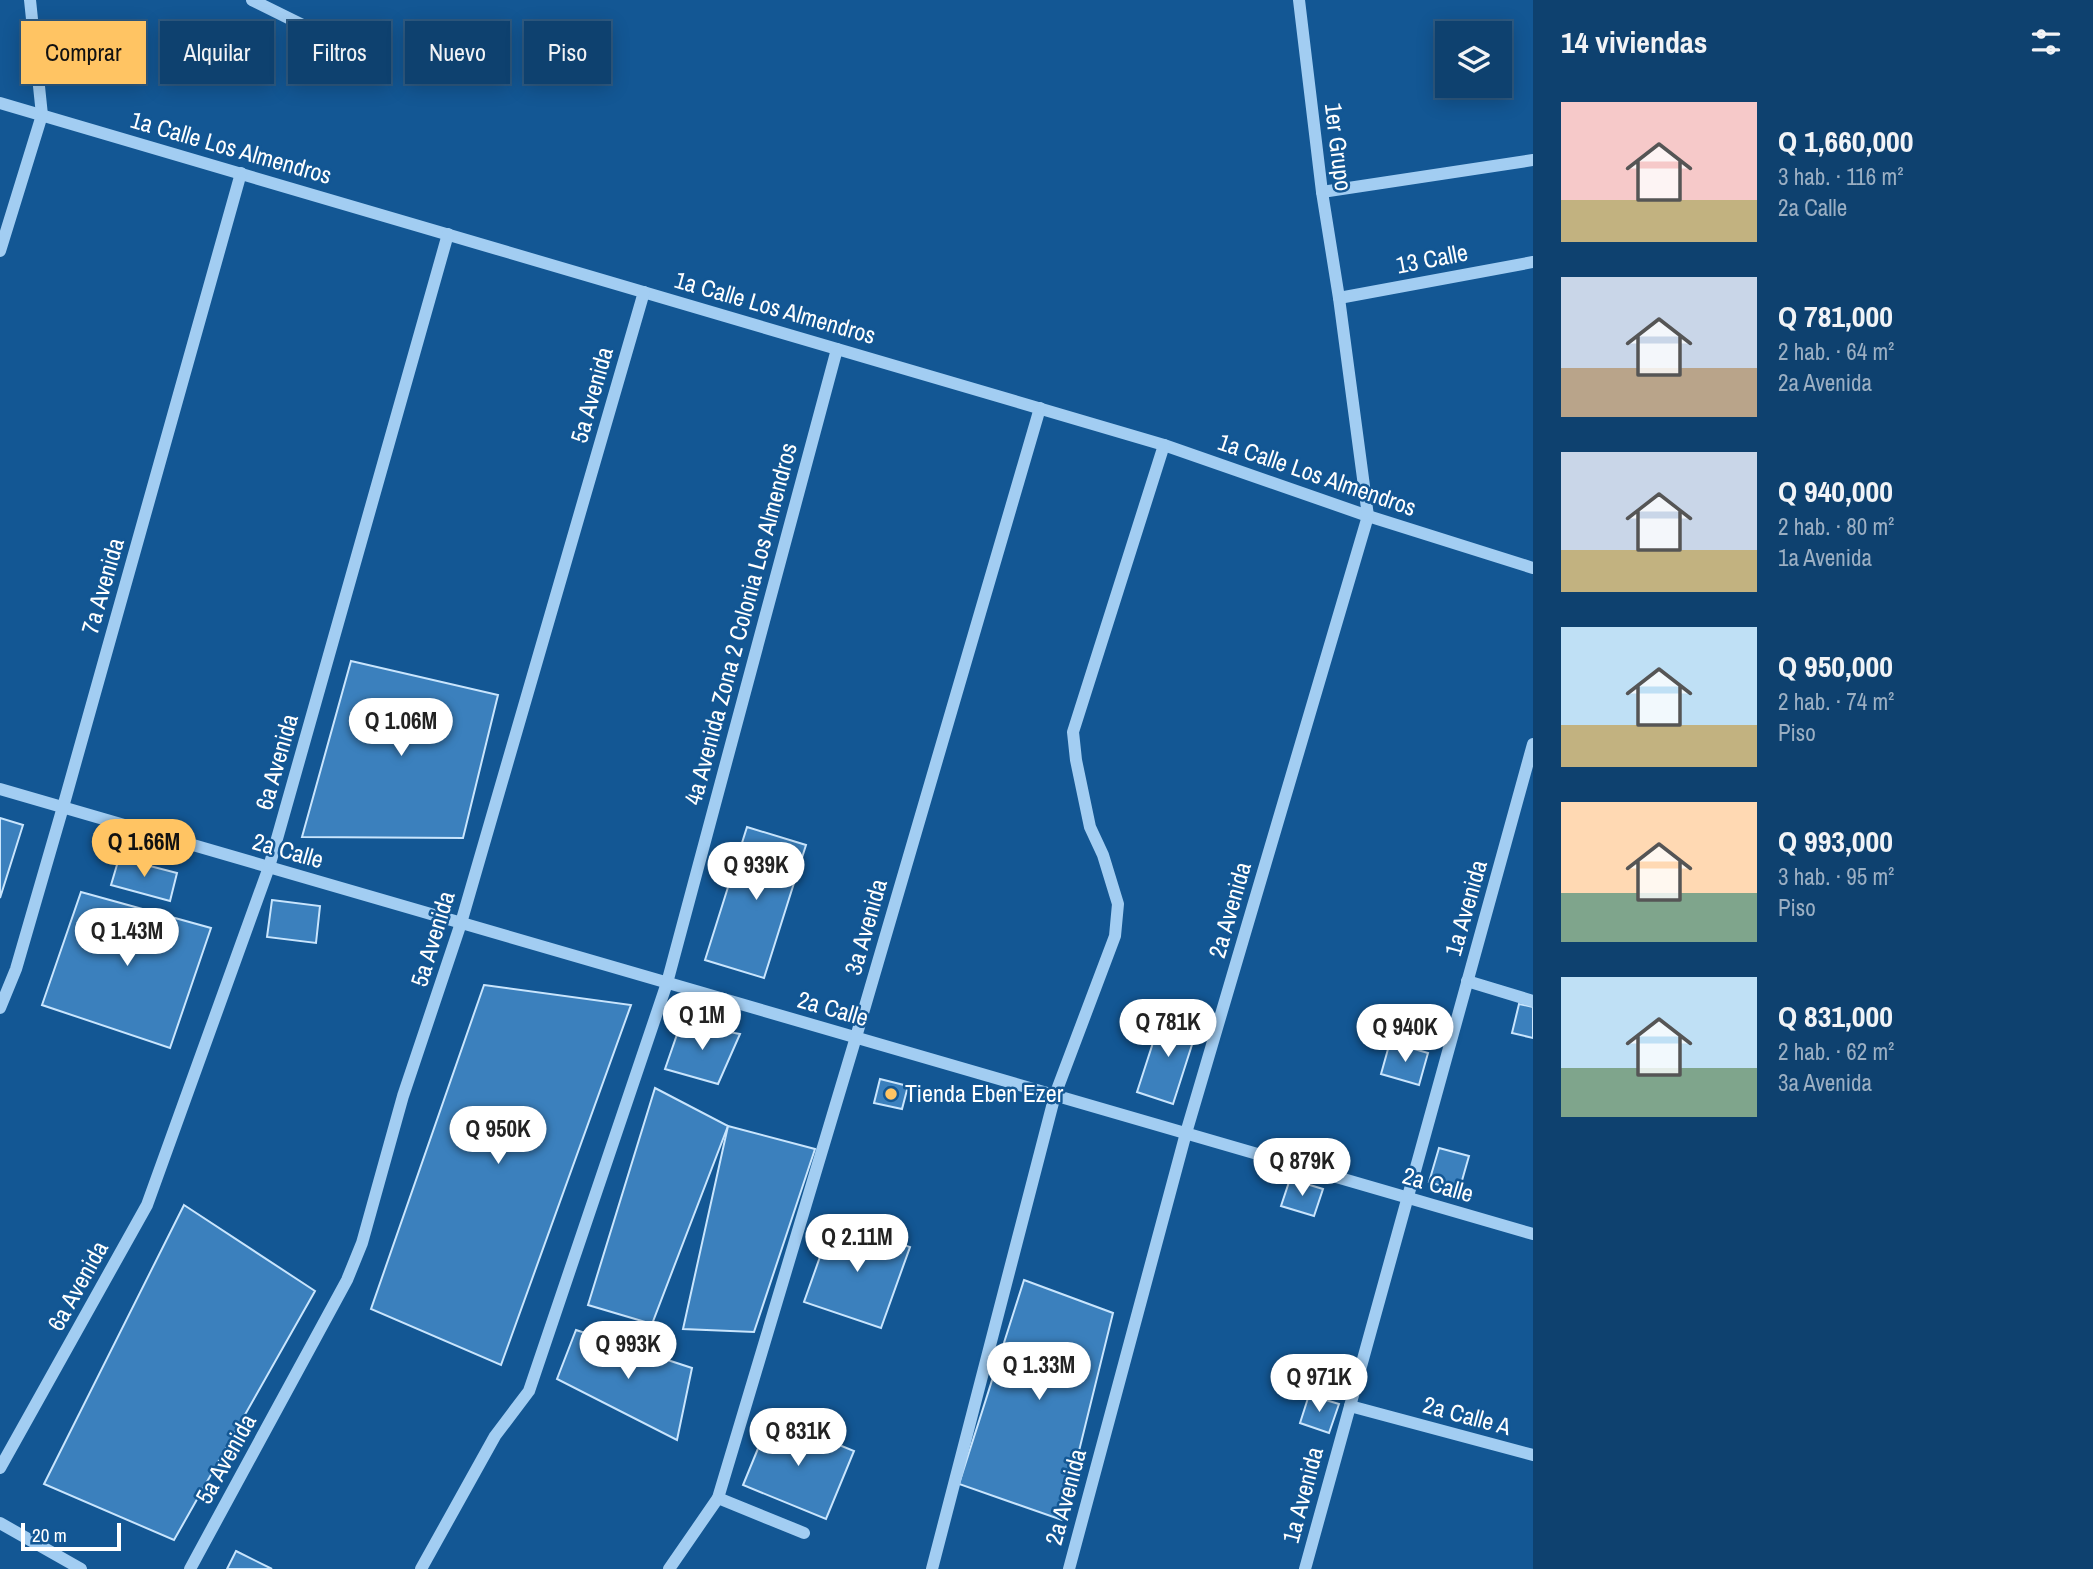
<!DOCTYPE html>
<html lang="es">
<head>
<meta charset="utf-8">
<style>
  body { margin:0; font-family:"Archivo Narrow",sans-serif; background:#1c4c77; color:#f1f3f6; height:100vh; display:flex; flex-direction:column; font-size:26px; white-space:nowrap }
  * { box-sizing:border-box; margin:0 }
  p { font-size:23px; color:#9bafc3 }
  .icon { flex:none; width:38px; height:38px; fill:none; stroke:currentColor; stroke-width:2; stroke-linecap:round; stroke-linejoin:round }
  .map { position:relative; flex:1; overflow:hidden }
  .details { display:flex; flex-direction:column; background:#0e416f; width:560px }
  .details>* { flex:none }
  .hud { position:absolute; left:21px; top:21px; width:665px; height:63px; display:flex; gap:14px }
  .buttons { position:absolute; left:1435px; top:21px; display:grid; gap:14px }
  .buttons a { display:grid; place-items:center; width:77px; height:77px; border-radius:0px; background:#0e416f; box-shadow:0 4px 18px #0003,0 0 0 2px #2e5a82; font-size:35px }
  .scale { position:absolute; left:21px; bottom:18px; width:100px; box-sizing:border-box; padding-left:7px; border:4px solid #fff; border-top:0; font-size:19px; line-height:24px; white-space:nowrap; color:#fff; -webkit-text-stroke:5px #135794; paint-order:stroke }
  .price { position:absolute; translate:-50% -60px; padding:0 16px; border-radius:24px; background:#fff; color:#222; font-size:23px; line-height:46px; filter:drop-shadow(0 2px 4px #0008) }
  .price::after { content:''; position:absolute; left:50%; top:42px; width:21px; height:16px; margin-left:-10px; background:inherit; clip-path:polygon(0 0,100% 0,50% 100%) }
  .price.current { background:#ffc463; color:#111 }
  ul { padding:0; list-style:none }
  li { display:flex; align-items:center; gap:21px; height:175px; padding:0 28px }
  li span { display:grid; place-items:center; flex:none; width:196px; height:140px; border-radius:0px; color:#555 }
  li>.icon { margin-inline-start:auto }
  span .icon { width:84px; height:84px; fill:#fffc; stroke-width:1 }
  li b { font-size:30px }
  h2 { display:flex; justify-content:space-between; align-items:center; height:84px; padding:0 28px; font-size:30px }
  .chip { padding:0 24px; border-radius:0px; background:#0e416f; box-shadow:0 4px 18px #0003,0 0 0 2px #2e5a82; font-size:24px; line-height:63px }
  .chip.current { background:#ffc463; color:#111 }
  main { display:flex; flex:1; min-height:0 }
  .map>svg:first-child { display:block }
  .building { fill:#3b80bd; stroke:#c9e5fd; stroke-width:2 }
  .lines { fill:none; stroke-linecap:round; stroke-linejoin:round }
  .minor { stroke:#a2cdf2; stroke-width:12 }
  .poi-dot { fill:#ffc463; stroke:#135794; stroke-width:2.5 }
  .labels { text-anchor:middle; stroke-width:5; stroke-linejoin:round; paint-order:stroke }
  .street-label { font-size:24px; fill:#fff; stroke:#135794 }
  .poi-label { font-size:24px; fill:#fff; stroke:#135794; text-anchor:start }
</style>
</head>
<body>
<main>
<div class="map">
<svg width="1533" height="1569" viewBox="0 0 1533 1569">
  <rect width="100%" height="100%" fill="#135794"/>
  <g class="building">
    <path d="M351 661 498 695 463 838 302 837Z"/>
    <path d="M0 818 23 825 0 898Z"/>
    <path d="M747 827 806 845 764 978 705 960Z"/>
    <path d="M119 858 177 873 170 901 111 885Z"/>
    <path d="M81 892 211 928 170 1048 42 1005Z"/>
    <path d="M272 900 320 906 316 943 267 937Z"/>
    <path d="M484 985 631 1005 501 1365 371 1309Z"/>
    <path d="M1519 1004 1533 1007V1038L1512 1033Z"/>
    <path d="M1162 1015 1198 1026 1173 1104 1137 1092Z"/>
    <path d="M681 1023 740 1034 718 1084 665 1069Z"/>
    <path d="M1390 1042 1428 1053 1419 1085 1381 1074Z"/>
    <path d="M880 1079 908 1086 902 1109 874 1103Z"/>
    <path d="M655 1088 728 1126 652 1324 588 1305Z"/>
    <path d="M728 1126 815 1149 754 1332 683 1329Z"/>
    <path d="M1439 1148 1469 1156 1459 1191 1429 1182Z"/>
    <path d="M1290 1179 1323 1189 1314 1216 1281 1206Z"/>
    <path d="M184 1205 315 1291 174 1540 44 1484Z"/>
    <path d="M833 1220 910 1247 881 1328 804 1302Z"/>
    <path d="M1024 1280 1113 1313 1062 1520 959 1484Z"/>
    <path d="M576 1330 692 1368 677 1440 557 1379Z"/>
    <path d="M1307 1359 1347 1370 1340 1395 1300 1384Z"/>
    <path d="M1309 1395 1339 1404 1329 1433 1300 1423Z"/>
    <path d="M771 1417 854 1451 826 1519 743 1485Z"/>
    <path d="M236 1551 272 1569H227Z"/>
  </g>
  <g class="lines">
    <g class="minor">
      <path d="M252 0 345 46"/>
      <path d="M0 103 1164 445 1368 516 1533 568"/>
      <path d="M1322 192 1533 160"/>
      <path d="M0 251 42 115 30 0"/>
      <path d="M1339 298 1533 262"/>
      <path d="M0 789 1533 1234"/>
      <path d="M1467 981 1533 1001"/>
      <path d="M0 1008 16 969 63 807 241 173"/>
      <path d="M1350 1406 1533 1455"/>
      <path d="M0 1468 147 1205 269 867 448 234"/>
      <path d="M718 1498 804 1533"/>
      <path d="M0 1523 81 1569"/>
      <path d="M190 1569 347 1280 362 1243 403 1096 461 923 644 292"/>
      <path d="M421 1569 495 1436 529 1391 667 983 837 349"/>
      <path d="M669 1569 718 1498 856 1037 1040 408"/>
      <path d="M932 1569 1055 1095 1115 936 1118 904 1103 855 1090 827 1076 760 1073 732 1164 445"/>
      <path d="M1069 1569 1186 1133 1368 516 1339 298 1322 192 1299 0"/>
      <path d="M1305 1569 1533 744"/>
    </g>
  </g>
  <circle class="poi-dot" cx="891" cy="1094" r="7"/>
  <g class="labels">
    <g class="street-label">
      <text transform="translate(1338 147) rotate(83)" y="8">1er Grupo</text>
      <text transform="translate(231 148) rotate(16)" y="8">1a Calle Los Almendros</text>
      <text transform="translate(1432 259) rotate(-11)" y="8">13 Calle</text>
      <text transform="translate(775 308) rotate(16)" y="8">1a Calle Los Almendros</text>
      <text transform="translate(592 395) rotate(-74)" y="8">5a Avenida</text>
      <text transform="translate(1317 475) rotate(19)" y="8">1a Calle Los Almendros</text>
      <text transform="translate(103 586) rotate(-74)" y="8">7a Avenida</text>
      <text transform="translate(741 624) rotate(-75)" y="8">4a Avenida Zona 2 Colonia Los Almendros</text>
      <text transform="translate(277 762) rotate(-74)" y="8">6a Avenida</text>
      <text transform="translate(288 851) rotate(16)" y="8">2a Calle</text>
      <text transform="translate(1466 908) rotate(-74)" y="8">1a Avenida</text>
      <text transform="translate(1230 910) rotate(-74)" y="8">2a Avenida</text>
      <text transform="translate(866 927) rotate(-74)" y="8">3a Avenida</text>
      <text transform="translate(433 939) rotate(-73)" y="8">5a Avenida</text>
      <text transform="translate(833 1009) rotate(16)" y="8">2a Calle</text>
      <text transform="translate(1438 1185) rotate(16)" y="8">2a Calle</text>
      <text transform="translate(78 1286) rotate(-61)" y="8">6a Avenida</text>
      <text transform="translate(1467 1416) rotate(15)" y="8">2a Calle A</text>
      <text transform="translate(226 1459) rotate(-61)" y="8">5a Avenida</text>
      <text transform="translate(1303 1495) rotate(-75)" y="8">1a Avenida</text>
      <text transform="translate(1066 1497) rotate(-75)" y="8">2a Avenida</text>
    </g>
    <g class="poi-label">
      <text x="905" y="1102">Tienda Eben Ezer</text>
    </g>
  </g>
</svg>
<div class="buttons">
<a><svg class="icon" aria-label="layers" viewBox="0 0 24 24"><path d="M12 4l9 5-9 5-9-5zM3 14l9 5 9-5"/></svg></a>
</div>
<div class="scale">20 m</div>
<b class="price" style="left:401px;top:758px">Q 1.06M</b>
<b class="price current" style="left:144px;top:879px">Q 1.66M</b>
<b class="price" style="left:756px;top:902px">Q 939K</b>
<b class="price" style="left:127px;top:968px">Q 1.43M</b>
<b class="price" style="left:702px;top:1052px">Q 1M</b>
<b class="price" style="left:1168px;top:1059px">Q 781K</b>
<b class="price" style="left:1405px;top:1064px">Q 940K</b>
<b class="price" style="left:498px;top:1166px">Q 950K</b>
<b class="price" style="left:1302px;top:1198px">Q 879K</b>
<b class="price" style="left:857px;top:1274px">Q 2.11M</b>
<b class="price" style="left:628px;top:1381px">Q 993K</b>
<b class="price" style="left:1039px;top:1402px">Q 1.33M</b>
<b class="price" style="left:1319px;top:1414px">Q 971K</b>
<b class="price" style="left:798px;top:1468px">Q 831K</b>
<div class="hud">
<a class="chip current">Comprar</a>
<a class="chip">Alquilar</a>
<a class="chip">Filtros</a>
<a class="chip">Nuevo</a>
<a class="chip">Piso</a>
</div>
</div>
<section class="details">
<h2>14 viviendas<svg class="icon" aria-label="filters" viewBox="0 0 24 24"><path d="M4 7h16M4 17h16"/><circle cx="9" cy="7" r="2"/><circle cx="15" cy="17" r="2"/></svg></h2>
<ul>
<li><span style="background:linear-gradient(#f6c9c9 70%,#c2b280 0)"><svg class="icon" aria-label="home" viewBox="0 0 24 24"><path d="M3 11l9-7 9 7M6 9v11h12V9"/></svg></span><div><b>Q 1,660,000</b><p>3 hab. · 116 m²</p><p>2a Calle</p></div></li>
<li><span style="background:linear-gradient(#c9d6e8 65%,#b9a48a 0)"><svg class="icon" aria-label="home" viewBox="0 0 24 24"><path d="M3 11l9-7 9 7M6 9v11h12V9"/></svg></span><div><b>Q 781,000</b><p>2 hab. · 64 m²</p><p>2a Avenida</p></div></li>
<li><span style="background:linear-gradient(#c9d6e8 70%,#c2b280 0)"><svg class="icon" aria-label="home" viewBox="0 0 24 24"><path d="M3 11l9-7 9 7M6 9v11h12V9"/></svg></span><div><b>Q 940,000</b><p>2 hab. · 80 m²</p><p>1a Avenida</p></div></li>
<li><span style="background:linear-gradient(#bfe0f5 70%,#c2b280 0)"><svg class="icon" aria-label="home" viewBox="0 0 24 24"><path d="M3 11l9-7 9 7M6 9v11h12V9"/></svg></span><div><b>Q 950,000</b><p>2 hab. · 74 m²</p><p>Piso</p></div></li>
<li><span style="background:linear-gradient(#ffd9b3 65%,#7fa58c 0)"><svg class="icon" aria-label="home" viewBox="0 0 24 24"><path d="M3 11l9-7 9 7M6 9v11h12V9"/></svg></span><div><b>Q 993,000</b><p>3 hab. · 95 m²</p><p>Piso</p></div></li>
<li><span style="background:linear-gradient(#bfe0f5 65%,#7fa58c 0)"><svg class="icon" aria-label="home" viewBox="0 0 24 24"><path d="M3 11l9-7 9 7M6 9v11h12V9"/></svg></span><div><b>Q 831,000</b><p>2 hab. · 62 m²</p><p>3a Avenida</p></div></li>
</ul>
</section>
</main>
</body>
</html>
